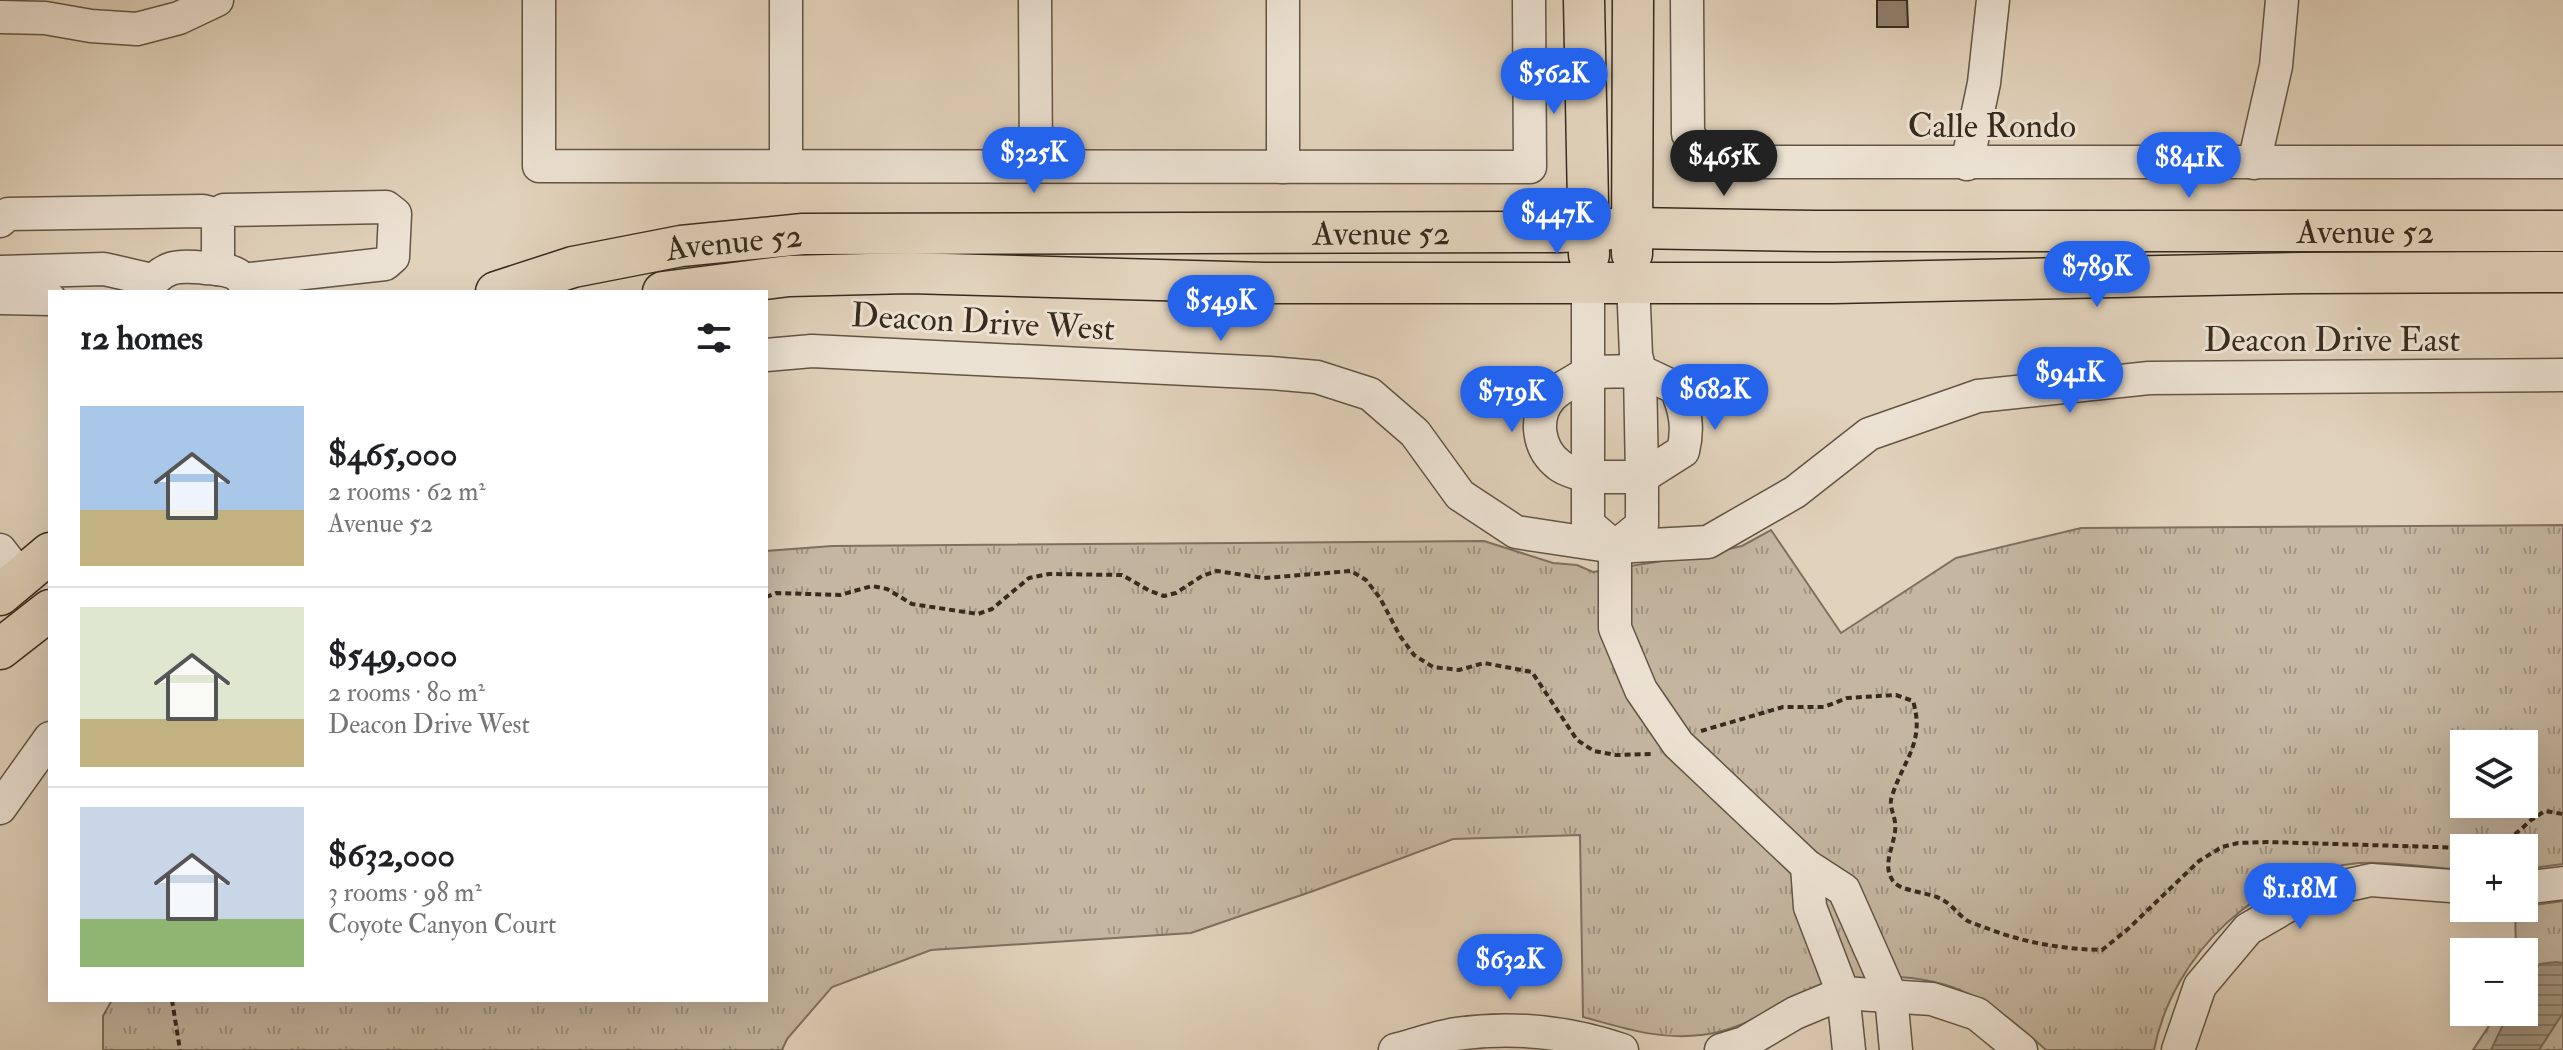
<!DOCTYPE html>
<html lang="en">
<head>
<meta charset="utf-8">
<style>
  body { margin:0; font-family:"IM FELL Double Pica",serif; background:#f6f6f6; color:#202124; height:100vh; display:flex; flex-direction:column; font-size:30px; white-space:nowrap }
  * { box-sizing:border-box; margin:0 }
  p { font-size:26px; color:#757577 }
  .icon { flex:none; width:44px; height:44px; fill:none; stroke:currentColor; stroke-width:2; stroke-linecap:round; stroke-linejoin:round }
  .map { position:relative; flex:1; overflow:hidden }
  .drawer { position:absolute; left:48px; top:290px; width:720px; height:712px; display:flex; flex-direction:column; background:#fff; border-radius:0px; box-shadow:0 8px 32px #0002 }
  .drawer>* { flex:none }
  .controls { position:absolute; left:2450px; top:730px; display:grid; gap:16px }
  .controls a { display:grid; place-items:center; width:88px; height:88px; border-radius:0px; background:#fff; box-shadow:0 8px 32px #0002; font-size:40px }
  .price { position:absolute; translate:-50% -68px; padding:0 18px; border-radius:28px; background:#2563eb; color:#fff; font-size:26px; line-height:52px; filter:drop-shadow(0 2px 4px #0008) }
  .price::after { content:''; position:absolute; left:50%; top:48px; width:24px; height:18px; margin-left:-12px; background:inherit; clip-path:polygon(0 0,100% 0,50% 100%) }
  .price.selected { background:#222; color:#fff }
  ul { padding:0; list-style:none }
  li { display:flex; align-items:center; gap:24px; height:200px; padding:0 32px }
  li+li { border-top:2px solid #e0e0e0 }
  li span { display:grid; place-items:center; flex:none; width:224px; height:160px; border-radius:0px; color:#555 }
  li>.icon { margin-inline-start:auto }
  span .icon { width:96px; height:96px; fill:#fffc; stroke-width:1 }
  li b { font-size:34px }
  h2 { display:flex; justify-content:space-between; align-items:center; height:96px; padding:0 32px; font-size:34px }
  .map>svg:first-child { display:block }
  .grass { fill:url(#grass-tufts); stroke:#7e705e; stroke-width:2; fill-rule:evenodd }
  .water { fill:url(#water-rules); stroke:#7a6d5b; stroke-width:2 }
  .building { fill:#8f826f; stroke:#372b1d; stroke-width:2 }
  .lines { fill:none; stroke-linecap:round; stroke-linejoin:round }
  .minor-casing { stroke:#625544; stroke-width:35 }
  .major-casing { stroke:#372b1d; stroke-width:43 }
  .path { stroke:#372b1d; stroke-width:4; stroke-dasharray:6 4; stroke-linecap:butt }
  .minor { stroke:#ece2d3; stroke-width:32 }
  .major { stroke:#e1d2bb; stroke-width:40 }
  .labels { text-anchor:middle; stroke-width:6; stroke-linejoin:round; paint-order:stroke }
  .street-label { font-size:34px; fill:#372b1d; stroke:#ece2d3 }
</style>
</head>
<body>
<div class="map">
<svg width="2563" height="1050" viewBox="0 0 2563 1050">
  <defs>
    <pattern id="grass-tufts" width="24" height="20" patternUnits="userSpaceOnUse" patternTransform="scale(2)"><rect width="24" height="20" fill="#c4b6a0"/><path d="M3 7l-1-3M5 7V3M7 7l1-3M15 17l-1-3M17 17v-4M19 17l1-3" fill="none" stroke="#a09482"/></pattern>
    <pattern id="water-rules" width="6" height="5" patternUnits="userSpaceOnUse" patternTransform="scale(2)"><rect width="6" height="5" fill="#a79985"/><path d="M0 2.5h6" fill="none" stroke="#897d6c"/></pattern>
  </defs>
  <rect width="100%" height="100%" fill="#e1d2bb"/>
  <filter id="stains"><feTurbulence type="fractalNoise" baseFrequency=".0025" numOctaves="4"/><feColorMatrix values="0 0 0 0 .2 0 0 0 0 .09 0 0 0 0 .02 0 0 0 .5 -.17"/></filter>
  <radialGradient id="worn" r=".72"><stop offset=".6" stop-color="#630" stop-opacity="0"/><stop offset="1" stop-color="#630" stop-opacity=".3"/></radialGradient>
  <g class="grass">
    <path d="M2563 525V864L2524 869V848H2464V870C2429 868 2395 861 2359 863 2260 871 2173 953 2154 1050H2046C2025 1031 2004 1013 1979 999 1932 973 1869 970 1819 988 1780 1002 1744 1031 1701 1035 1658 1040 1624 1028 1583 1017L1580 835 1453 839 1316 890 1191 933 931 950 832 987 787 1039 782 1050H103V1016L112 1000H766V551L832 546 1484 541 1553 563 1577 565 1593 572 1706 554 1742 546 1771 530 1841 633 1956 558 2081 528ZM2464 744H2524V804H2464Z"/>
    <path d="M2563 901V1050H2473L2498 1012H2524V952H2516L2515 908Z"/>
  </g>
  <path class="water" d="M2556 962 2563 963V1013L2539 1050H2491L2509 1012H2524V978L2540 964Z"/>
  <path class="building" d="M1877 0H1907L1908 27H1877Z"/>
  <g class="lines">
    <defs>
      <g id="minor">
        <path d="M539 0V166L1530 167 1529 0"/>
        <path d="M1035 0 1036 167"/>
        <path d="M1283 0V167"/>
        <path d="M1687 0 1688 134 1708 162H2563"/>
        <path d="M0 17 45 18 91 26 137 29 179 18 217 0"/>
        <path d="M2254 163 2276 66 2282 0"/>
        <path d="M1967 164 1984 83 1993 0"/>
        <path d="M786 166V0"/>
        <path d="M0 221 8 214 203 211 218 215"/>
        <path d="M218 269V215L224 210 386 207 395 214 393 257 385 264 242 280"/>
        <path d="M0 272 104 269 152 280"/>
        <path d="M1588 283V372C1577 381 1561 386 1551 397 1533 417 1538 449 1559 465 1566 471 1579 473 1588 477V524L1615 547V628L1641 690 1678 744 1807 866 1844 890 1891 996 1896 1050"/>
        <path d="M145 292C162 265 177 265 206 268 218 269 228 269 238 275"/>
        <path d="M0 298 50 299"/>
        <path d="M766 355 812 351 1270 373 1317 377 1370 394 1415 433 1460 495 1516 532 1615 547 1708 542 1795 492 1869 434 1978 396 2149 378 2563 375"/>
        <path d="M1640 371 1642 477H1588V372Z"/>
        <path d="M1615 547 1642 525V477L1683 451C1689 427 1685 410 1676 388L1640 371 1636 355 1633 282"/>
        <path d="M0 550 21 577"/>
        <path d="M0 808 50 738"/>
        <path d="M1807 866 1810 907 1843 993 1849 1050"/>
        <path d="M2524 888 2563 883"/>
        <path d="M1395 1050C1415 1045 1436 1037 1456 1034 1512 1026 1569 1032 1622 1050"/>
        <path d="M1721 1050 1744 1043 1795 1013 1843 993 1932 999 1977 1014 2021 1050"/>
        <path d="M2178 1050 2200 986 2248 929 2308 894 2371 880 2464 887"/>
      </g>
      <g id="major">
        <path d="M1584 0 1589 255"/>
        <path d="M1632 254 1633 0"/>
        <path id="s1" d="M496 292 573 267 681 246 803 234 1560 232 1632 228 1814 231H2563"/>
        <path d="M663 292 789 276 909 273 1264 283H1834L2302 273 2563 272"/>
        <path d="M0 595 50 553"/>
        <path d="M0 649 50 610"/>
      </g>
    </defs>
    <use href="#minor" class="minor-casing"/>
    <use href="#major" class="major-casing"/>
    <g class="path">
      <path d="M766 597 776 593 840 595 872 586 887 589 912 604 978 614 992 609 1029 578 1049 574 1122 575 1150 591 1164 596 1176 593 1202 576 1217 571 1264 578 1351 571 1366 580 1380 598 1400 636 1414 655 1433 667 1459 670 1484 663 1532 672 1577 740 1594 751 1616 755 1654 754"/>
      <path d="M1701 731 1783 707H1824L1847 698 1896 695 1913 701C1925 741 1905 758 1893 793 1888 805 1893 810 1895 822 1898 841 1880 863 1893 881 1901 892 1930 892 1943 900 1952 905 1958 914 1966 920 1973 924 1982 926 1989 929 2026 943 2062 949 2102 950L2128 929 2199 861 2222 847 2238 843 2267 842 2469 848"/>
      <path d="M2500 848 2531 820 2545 811 2563 814"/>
      <path d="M172 1000 180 1050"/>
    </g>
    <use href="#minor" class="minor"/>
    <use href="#major" class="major"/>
  </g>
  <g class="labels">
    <g class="street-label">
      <text x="1992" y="137">Calle Rondo</text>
      <text dy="12" stroke="none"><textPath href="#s1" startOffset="1876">Avenue 52</textPath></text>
      <text dy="12" stroke="none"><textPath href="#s1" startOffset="892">Avenue 52</textPath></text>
      <text dy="12" stroke="none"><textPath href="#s1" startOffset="244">Avenue 52</textPath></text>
      <text transform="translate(983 321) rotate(3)" y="12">Deacon Drive West</text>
      <text x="2332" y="351">Deacon Drive East</text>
    </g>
  </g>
  <rect width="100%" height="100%" filter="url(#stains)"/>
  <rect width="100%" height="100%" fill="url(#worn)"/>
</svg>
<div class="controls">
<a><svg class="icon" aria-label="layers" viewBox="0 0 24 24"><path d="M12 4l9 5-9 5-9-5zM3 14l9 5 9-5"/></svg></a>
<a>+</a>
<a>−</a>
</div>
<b class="price" style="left:1554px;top:116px">$562K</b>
<b class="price" style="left:1034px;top:195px">$325K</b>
<b class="price selected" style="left:1724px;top:198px">$465K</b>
<b class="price" style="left:2189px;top:200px">$841K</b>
<b class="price" style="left:1557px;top:256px">$447K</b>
<b class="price" style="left:2097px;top:309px">$789K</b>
<b class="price" style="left:1221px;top:343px">$549K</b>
<b class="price" style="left:2070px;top:415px">$941K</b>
<b class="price" style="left:1715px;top:432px">$682K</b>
<b class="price" style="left:1512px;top:434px">$719K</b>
<b class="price" style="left:2300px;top:931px">$1.18M</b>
<b class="price" style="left:1510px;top:1002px">$632K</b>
<section class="drawer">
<h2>12 homes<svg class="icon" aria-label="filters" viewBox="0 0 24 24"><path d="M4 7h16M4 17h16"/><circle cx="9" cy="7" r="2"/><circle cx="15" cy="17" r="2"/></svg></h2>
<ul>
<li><span style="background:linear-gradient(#a9c7e8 65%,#c2b280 0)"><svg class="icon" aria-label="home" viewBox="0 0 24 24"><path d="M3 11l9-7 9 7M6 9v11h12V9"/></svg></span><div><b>$465,000</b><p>2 rooms · 62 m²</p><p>Avenue 52</p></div></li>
<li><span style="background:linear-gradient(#dfe7d0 70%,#c2b280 0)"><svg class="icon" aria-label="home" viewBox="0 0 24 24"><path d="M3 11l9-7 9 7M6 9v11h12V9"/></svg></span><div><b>$549,000</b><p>2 rooms · 80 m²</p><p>Deacon Drive West</p></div></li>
<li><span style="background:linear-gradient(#c9d6e8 70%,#8fb573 0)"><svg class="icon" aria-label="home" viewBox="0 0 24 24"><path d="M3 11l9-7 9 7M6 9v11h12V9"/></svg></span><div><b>$632,000</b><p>3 rooms · 98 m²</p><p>Coyote Canyon Court</p></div></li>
</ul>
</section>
</div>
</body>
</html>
